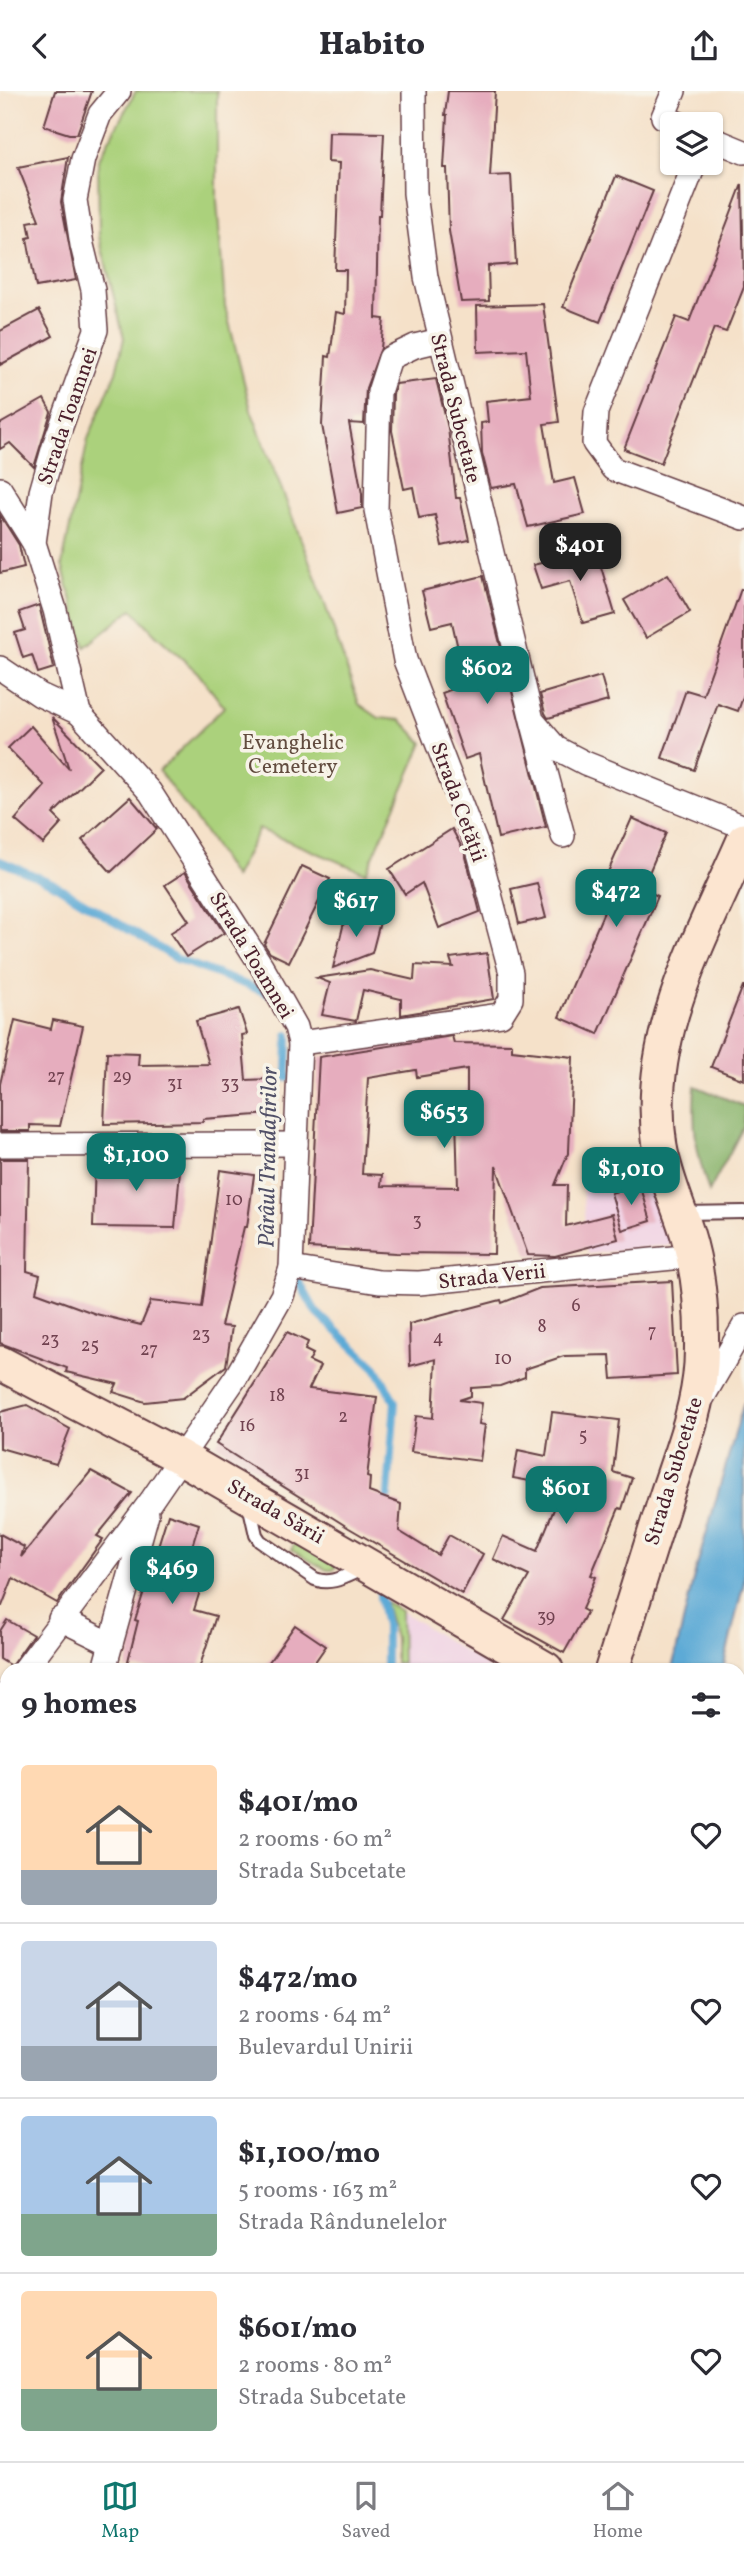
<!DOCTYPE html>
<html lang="en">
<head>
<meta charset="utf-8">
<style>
  body { margin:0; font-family:Vollkorn,serif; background:#f7f7f7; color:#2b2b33; height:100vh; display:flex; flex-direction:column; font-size:26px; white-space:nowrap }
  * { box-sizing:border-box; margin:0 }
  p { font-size:23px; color:#7c7c81 }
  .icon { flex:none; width:38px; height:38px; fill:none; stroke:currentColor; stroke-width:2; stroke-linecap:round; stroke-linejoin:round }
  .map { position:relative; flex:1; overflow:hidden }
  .details { position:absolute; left:0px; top:1572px; width:746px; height:800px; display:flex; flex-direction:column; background:#fff; border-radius:21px 21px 0 0; box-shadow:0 2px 5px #0004 }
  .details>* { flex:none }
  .fabs { position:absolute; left:660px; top:21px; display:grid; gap:14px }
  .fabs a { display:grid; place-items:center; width:63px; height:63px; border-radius:7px; background:#fff; box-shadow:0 2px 5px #0004; font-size:35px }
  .price { position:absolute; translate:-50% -60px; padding:0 16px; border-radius:14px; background:#0f766e; color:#fff; font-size:23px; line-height:46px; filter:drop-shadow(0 2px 4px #0008) }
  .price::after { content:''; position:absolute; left:50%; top:42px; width:21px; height:16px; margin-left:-10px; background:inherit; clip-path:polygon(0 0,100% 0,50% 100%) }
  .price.selected { background:#222; color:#fff }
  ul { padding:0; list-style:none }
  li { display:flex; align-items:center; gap:21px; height:175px; padding:0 21px }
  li+li { border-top:2px solid #e1e1e2 }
  li span { display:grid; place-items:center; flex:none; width:196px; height:140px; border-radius:7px; color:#555 }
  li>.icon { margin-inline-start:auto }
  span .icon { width:84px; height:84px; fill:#fffc; stroke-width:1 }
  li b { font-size:30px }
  h2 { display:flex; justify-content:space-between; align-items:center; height:84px; padding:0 21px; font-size:30px }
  header { display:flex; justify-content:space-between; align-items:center; height:91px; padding:0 21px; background:#fff; font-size:32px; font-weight:800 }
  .tab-bar { display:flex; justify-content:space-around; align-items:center; height:98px; border-top:2px solid #e1e1e2; background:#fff; font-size:19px; color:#7c7c81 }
  .tab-bar a { display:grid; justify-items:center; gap:4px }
  .tab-bar .selected { color:#0f766e }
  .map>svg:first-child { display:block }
  .built { fill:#f0d0e4 }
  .green { fill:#abd17b; stroke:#7a7853; stroke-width:2 }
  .forest { fill:#88b36b; stroke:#69694b; stroke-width:2 }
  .water { fill:#5daad6; stroke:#546480; stroke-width:2 }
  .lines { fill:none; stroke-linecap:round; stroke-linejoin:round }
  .stream { stroke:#5daad6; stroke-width:8 }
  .building { fill:#e6adbe; fill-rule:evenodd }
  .lane-casing { stroke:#643c43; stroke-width:16 }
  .street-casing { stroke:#643c43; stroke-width:26 }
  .secondary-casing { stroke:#643c43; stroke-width:37 }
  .lane { stroke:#fff; stroke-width:12 }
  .street { stroke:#fff; stroke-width:23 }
  .secondary { stroke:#fce5d0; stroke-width:33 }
  .labels { text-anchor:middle; stroke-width:7; stroke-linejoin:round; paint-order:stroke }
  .number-label { font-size:18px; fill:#714250 }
  .street-label { font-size:21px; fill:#4a1f2b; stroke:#f7f3e8 }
  .park-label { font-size:21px; fill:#624c3f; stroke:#f7f3e8 }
  .water-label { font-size:23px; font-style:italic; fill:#515067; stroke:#f7f3e8 }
</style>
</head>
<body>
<header><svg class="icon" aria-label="back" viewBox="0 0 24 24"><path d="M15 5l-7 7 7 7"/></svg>Habito<svg class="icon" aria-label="share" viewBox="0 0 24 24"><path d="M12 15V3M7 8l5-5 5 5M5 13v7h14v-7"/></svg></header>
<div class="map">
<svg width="744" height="2370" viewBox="0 0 744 2370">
  <rect width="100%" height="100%" fill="#f7f3e8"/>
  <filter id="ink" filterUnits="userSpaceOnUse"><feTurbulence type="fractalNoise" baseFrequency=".0143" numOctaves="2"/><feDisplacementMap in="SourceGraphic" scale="14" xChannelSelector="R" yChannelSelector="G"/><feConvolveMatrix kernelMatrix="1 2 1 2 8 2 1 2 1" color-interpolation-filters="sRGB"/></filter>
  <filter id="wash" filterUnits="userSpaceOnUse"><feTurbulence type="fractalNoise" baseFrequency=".00686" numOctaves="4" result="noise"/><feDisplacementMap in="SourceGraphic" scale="28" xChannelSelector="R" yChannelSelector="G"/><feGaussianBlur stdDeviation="1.57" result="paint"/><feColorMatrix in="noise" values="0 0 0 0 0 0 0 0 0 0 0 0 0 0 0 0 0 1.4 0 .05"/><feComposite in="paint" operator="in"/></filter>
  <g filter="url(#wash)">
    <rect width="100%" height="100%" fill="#f5e1c9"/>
    <g class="built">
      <path d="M648 1055 675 1153 587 1163 582 1093 585 1082 593 1074Z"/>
      <path d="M383 1508 491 1578H394V1547Z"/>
    </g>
    <g class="green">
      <path d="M136 0H217V110L225 215 251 319 317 490 359 613 379 627 401 629 423 652 366 782 259 738 234 787 207 744 159 680 224 616 197 581 156 544 132 518 85 556 62 474 88 348 116 281 124 247 99 145 98 69Z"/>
      <path d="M297 1449 336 1475 333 1479H327L291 1459Z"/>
      <path d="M384 1510 401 1520 402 1572H395V1547Z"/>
    </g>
    <path class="forest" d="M695 995 744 1015V1035L709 1101C696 1061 692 1036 695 995Z"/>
    <g class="water">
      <path d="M744 1311V1491L723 1578H672L693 1489Z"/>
      <path d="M296 2364H349L338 2370H284Z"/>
    </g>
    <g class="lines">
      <g class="stream">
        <path d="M0 770 52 792 177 868 270 903"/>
        <path d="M287 987 288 944"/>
        <path d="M294 1182 316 1221 376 1277 395 1311 387 1416"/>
        <path d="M381 1491 380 1506 386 1534V1578"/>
      </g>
    </g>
    <g id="blocks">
      <g class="building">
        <path d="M55 0H92L77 43H69L44 35Z"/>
        <path d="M448 0H495L490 85 511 84 516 173 488 175 489 210 461 211 449 140 447 77H444L447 24H445Z"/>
        <path d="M329 41 384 42 380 124H378L376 227 384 228 381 257 366 297 364 333 349 332 362 403V417L338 422 322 334 326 265 330 266 336 221 345 223 346 179H335L339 72 328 71Z"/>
        <path d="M68 66 61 111 76 189 36 196 27 147 31 146 28 131 39 129 18 76Z"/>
        <path d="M616 85 653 100 600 231 563 216Z"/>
        <path d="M742 93 744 196 726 241 714 237 661 372 624 358 676 226 689 231Z"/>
        <path d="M543 213 559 331 544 333 554 392 575 387 585 423 528 436 516 393 491 397 482 362 481 332 488 331 486 310 531 305 526 259 478 261 477 215Z"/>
        <path d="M39 219 53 245 0 274V240Z"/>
        <path d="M436 288 448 337 456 407H460L469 449 442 455 435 424 419 427 413 396 404 398 392 340 393 303 396 293Z"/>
        <path d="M44 308 51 321 34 376 10 352 0 358V333Z"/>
        <path d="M0 424 19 454 24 476 0 482Z"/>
        <path d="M596 459 615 523 583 532 570 490 541 498 533 474Z"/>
        <path d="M668 483 690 521 646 547 624 509Z"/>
        <path d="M483 485 546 736 498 747 479 663 465 668 442 602 466 593 452 531 431 536 422 500Z"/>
        <path d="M741 498 744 499V603L738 620 718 613 694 679 662 667 686 599 703 604Z"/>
        <path d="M39 514 54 577 38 582 32 564 23 567 15 542 25 539 19 521Z"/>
        <path d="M601 585 608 610 548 627 545 622 540 603Z"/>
        <path d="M52 626 101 676 53 723 62 732 43 753 15 729 45 695 8 657 31 635 69 678Z"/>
        <path d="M130 706 157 738 111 781 82 749Z"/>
        <path d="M632 727 666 742 642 798 658 805 598 943 559 926 615 795 604 790Z"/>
        <path d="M452 738 465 762 480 821 439 837 422 792 405 803 389 778Z"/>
        <path d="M302 775 330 788 289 871 270 862 264 853Z"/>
        <path d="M185 781 224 842 186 866 170 842 189 830 165 794Z"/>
        <path d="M537 792 546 827 519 833 511 798Z"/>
        <path d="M346 823 380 831 372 862 333 877Z"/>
        <path d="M487 862 494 908 401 924V908L363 899 356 930 322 924 330 892 317 887 370 879 414 889 415 874 453 876 450 867Z"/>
        <path d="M743 895H744V989L711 976Z"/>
        <path d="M239 918 247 943 242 944 246 989 270 988 271 1023 203 1028V1031L104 1033 107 961 139 962 138 974 209 973 196 930Z"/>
        <path d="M15 929 51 938 53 929 83 935 60 1035 30 1034V1040H0V993Z"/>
        <path d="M452 945 454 952 512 953V959L573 966 569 1060 555 1094H567L566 1135 612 1123 618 1148 555 1165 528 1164 496 1075 494 1163 396 1162 309 1157 319 966ZM467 978V1027H456L458 1096 381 1095 382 1084 362 1083 368 987 416 979 417 986Z"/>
        <path d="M170 1067 181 1068 175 1137 93 1136 95 1068Z"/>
        <path d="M0 1068H29L27 1180 40 1184 36 1201 96 1223 141 1234 151 1210 202 1216 220 1079 254 1084 247 1136H244L221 1235 232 1236 226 1275 183 1307 145 1311 113 1301 117 1293 66 1281 67 1277 0 1252Z"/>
        <path d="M640 1093 651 1130 622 1139 611 1102Z"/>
        <path d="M672 1190 677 1284 612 1288 610 1264 564 1265 525 1278V1286L500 1295 471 1297V1305L459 1309 482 1312 479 1333 485 1334 480 1370 411 1361 416 1325 433 1327 436 1268 410 1275 409 1233 501 1209 502 1212 540 1197Z"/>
        <path d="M287 1241 308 1251 305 1259 313 1263 309 1270 320 1275 309 1298 377 1306 367 1386 370 1387 369 1401 401 1413 399 1440 438 1464 449 1444 483 1463 462 1503 349 1437 216 1353Z"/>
        <path d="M27 1314 70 1338 56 1373 0 1357V1321Z"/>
        <path d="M552 1321 619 1329 613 1381 632 1387 622 1418 619 1417 591 1484 596 1486 582 1518 587 1521 564 1562 504 1529 529 1485 493 1468 503 1445 537 1460 563 1396 513 1387 518 1359 546 1365Z"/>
        <path d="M91 1380 132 1402 97 1445 103 1448 57 1512 13 1487 2 1515H0V1443L24 1456 21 1466Z"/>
        <path d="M168 1423 199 1433 186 1475 206 1481 194 1519 216 1525 199 1578H126L138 1530 135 1529Z"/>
        <path d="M7 1529 33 1544 11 1575 0 1568V1540Z"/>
        <path d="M295 1534 326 1555 310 1578H264Z"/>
      </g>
    </g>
  </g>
  <g filter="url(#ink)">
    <use href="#blocks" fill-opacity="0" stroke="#643c43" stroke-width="2"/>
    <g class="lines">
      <defs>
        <g id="lane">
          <path d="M684 1122 744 1121"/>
          <path d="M249 1413 256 1444 260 1450 315 1488C332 1495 347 1484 362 1478"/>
          <path d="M738 1874 744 1872"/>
          <path d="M0 1965 7 1968"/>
          <path d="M6 2151H7"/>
          <path d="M0 2296 7 2297"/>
        </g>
        <g id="street">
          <path d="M414 0 415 102 426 186 532 629 556 657 585 672 744 736"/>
          <path d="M674 0 663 26 680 33"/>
          <path d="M710 47 744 61"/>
          <path d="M695 72 596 321 594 352 613 378 744 427"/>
          <path d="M0 398 34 452"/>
          <path d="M0 577 40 604 79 622"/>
          <path d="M533 633 563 745"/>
          <path d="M300 952 501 924 511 908V882L478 758 405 569 376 419 379 301 390 267 415 255 440 249"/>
          <path d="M0 1054 296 1053"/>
          <path d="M291 1177 379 1191 419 1192 693 1165"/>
          <path d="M703 1306 744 1235"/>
          <path d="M60 1528 111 1553"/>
          <path d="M25 1578 151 1410 236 1286 282 1205 291 1177 300 952 296 936 261 874 150 701 79 622 55 519 34 452 41 401 55 352 96 239 93 199 82 154 75 109 83 68 100 23 119 0"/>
          <path d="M104 1578 147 1423"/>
          <path d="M0 1613 7 1603"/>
          <path d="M0 1847 7 1849"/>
          <path d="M0 1954 7 1934"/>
        </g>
        <g id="secondary">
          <path d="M0 1272 180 1366 546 1578"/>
          <path d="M612 1578C630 1521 648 1464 666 1406 680 1363 698 1319 701 1273 703 1230 700 1184 687 1142 678 1114 665 1085 660 1056 643 946 702 846 744 749"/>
          <path d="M738 1674 744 1676"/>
          <path d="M738 2185 744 2180"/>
          <path d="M591 2370 595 2364"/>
        </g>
      </defs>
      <use href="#lane" class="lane-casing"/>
      <use href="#street" class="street-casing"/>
      <use href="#secondary" class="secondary-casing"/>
      <use href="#lane" class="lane"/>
      <use href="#street" class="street"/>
      <use href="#secondary" class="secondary"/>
    </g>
  </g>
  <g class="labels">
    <g class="number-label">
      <text x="56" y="991">27</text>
      <text x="122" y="991">29</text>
      <text x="175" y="998">31</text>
      <text x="230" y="998">33</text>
      <text x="234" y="1114">10</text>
      <text x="417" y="1135">3</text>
      <text x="576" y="1220">6</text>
      <text x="542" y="1241">8</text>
      <text x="652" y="1246">7</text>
      <text x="201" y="1249">23</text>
      <text x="438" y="1252">4</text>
      <text x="50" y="1254">23</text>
      <text x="90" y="1260">25</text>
      <text x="149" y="1264">27</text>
      <text x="503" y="1273">10</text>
      <text x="277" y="1310">18</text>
      <text x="343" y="1331">2</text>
      <text x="247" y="1340">16</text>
      <text x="583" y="1350">5</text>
      <text x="302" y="1388">31</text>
      <text x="546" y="1531">39</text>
    </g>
    <g class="street-label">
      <text transform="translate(456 317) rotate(76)" y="7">Strada Subcetate</text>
      <text transform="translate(67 325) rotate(-71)" y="7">Strada Toamnei</text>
      <text transform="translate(459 711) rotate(70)" y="7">Strada Cetății</text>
      <text transform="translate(252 864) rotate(59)" y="7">Strada Toamnei</text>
      <text transform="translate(492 1185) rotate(-6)" y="7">Strada Verii</text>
      <text transform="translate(673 1380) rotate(-73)" y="7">Strada Subcetate</text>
      <text transform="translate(276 1420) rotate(30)" y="7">Strada Sării</text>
    </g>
    <g class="park-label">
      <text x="293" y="658">Evanghelic<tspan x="293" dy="24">Cemetery</tspan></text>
    </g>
    <g class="water-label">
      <text transform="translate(267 1066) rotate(-89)" y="8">Pârâul Trandafirilor</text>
    </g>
  </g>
</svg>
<div class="fabs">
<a><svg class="icon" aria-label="layers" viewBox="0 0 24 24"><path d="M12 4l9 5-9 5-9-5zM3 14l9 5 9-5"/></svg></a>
</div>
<b class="price selected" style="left:580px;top:492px">$401</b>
<b class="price" style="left:487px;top:615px">$602</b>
<b class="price" style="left:616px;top:838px">$472</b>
<b class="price" style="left:356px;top:848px">$617</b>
<b class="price" style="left:444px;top:1059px">$653</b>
<b class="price" style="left:136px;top:1102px">$1,100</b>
<b class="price" style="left:631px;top:1116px">$1,010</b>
<b class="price" style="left:566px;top:1435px">$601</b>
<b class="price" style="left:172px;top:1515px">$469</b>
<section class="details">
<h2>9 homes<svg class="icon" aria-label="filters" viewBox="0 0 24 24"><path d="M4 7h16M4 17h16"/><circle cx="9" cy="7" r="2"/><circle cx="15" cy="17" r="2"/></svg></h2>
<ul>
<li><span style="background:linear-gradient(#ffd9b3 75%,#9aa5b1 0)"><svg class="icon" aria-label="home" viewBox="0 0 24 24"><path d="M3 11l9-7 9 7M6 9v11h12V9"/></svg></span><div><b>$401/mo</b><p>2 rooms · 60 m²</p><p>Strada Subcetate</p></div><svg class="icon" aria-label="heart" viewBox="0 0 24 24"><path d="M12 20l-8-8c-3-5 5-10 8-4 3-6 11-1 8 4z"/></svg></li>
<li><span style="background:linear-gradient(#c9d6e8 75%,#9aa5b1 0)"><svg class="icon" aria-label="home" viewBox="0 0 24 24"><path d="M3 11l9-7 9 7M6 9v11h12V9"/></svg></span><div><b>$472/mo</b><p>2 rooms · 64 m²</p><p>Bulevardul Unirii</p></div><svg class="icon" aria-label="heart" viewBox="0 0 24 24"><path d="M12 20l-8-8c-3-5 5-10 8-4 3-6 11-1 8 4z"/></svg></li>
<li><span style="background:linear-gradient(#a9c7e8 70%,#7fa58c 0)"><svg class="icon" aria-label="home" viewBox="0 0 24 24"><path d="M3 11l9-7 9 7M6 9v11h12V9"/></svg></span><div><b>$1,100/mo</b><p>5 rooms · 163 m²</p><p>Strada Rândunelelor</p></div><svg class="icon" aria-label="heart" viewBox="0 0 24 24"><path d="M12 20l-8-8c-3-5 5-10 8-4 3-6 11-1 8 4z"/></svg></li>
<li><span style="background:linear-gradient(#ffd9b3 70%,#7fa58c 0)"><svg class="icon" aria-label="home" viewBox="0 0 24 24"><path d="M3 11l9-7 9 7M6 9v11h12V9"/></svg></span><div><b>$601/mo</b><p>2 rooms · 80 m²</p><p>Strada Subcetate</p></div><svg class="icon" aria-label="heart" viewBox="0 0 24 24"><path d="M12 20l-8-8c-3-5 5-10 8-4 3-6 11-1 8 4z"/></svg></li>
</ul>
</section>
</div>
<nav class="tab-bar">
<a class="selected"><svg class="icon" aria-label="map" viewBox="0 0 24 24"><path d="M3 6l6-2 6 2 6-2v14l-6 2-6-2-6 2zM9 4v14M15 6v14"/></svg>Map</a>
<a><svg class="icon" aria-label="saved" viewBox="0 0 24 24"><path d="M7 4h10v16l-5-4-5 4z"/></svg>Saved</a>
<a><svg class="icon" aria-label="home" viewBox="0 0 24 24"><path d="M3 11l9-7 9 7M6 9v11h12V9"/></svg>Home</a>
</nav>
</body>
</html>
